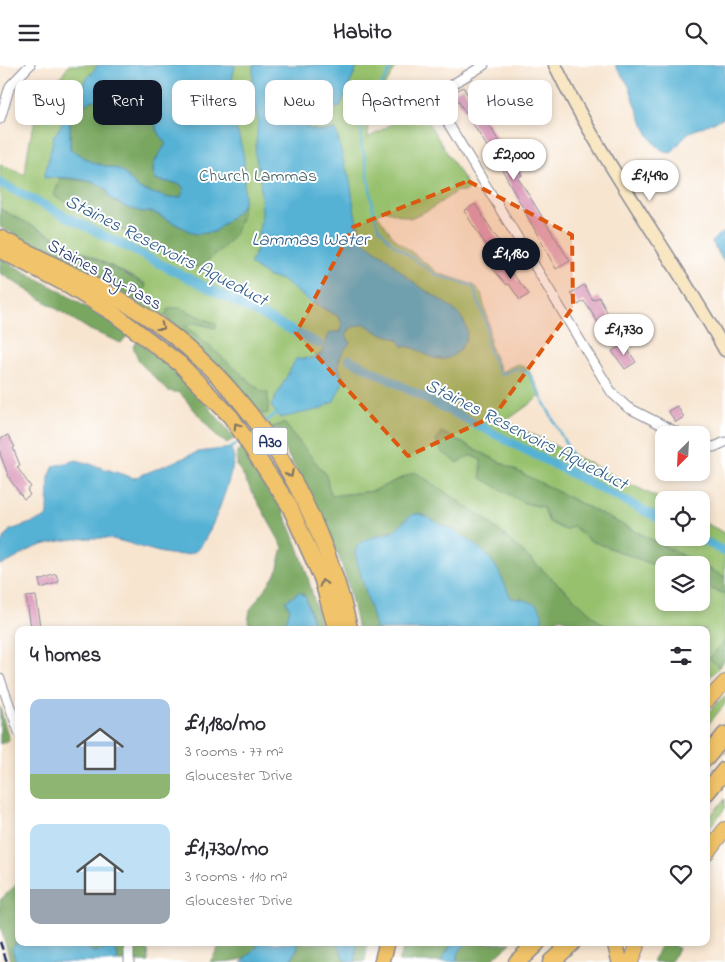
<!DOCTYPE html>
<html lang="en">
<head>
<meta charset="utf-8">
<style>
  body { margin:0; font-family:"Indie Flower",sans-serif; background:#f7f7f7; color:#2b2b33; height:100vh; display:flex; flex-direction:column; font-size:19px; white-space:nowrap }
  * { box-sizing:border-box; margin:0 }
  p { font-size:16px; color:#7c7c81 }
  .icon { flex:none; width:28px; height:28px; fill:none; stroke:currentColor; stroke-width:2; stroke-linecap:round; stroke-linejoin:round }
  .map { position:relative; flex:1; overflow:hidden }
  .sheet { position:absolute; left:15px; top:561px; width:695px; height:320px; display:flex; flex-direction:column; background:#fff; border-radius:10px; box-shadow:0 2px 8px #0003 }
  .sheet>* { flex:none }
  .top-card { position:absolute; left:15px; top:15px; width:695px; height:45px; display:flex; gap:10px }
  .needle { width:32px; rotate:204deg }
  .fabs { position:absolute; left:655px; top:361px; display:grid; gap:10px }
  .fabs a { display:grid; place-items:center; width:55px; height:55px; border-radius:10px; background:#fff; box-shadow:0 2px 8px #0003; font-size:25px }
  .price { position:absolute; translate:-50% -42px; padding:0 11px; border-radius:18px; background:#fff; color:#222; font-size:16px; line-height:32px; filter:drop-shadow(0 1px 2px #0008) }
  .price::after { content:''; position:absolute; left:50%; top:30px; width:15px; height:11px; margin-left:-8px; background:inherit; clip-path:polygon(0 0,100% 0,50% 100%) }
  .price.selected { background:#111827; color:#fff }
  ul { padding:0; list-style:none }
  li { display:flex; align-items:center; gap:15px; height:125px; padding:0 15px }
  li span { display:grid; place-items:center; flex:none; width:140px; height:100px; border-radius:10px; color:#555 }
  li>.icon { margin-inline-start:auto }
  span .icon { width:60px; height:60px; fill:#fffc; stroke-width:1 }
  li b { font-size:21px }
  h2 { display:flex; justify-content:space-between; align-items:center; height:60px; padding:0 15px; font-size:21px }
  .chip { padding:0 18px; border-radius:10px; background:#fff; box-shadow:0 2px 8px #0003; font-size:18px; line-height:45px }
  .chip.selected { background:#111827; color:#fff }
  header { display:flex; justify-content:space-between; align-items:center; height:65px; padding:0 15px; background:#fff; font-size:22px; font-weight:700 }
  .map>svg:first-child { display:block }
  .green { fill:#97c16d; stroke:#597866 }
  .forest { fill:#79a760; stroke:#4a6b5f }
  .water { fill:#57b2d5; stroke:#39709a; fill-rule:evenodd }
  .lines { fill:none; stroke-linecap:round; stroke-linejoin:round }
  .stream { stroke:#57b2d5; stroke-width:2.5 }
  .canal { stroke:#57b2d5; stroke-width:9 }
  .building { fill:#db9ab9 }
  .minor-casing { stroke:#898a97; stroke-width:11 }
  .secondary-casing { stroke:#898a97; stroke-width:15 }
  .primary-casing { stroke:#898a97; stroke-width:16 }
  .trunk-casing { stroke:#898a97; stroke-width:18 }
  .motorway-casing { stroke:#898a97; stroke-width:19 }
  .minor { stroke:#fff; stroke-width:9 }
  .secondary { stroke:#f9e7c3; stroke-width:12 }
  .primary { stroke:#f1c36a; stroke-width:14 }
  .trunk { stroke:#f1c36a; stroke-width:15 }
  .motorway { stroke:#f1c36a; stroke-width:16 }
  .rail { stroke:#1b2f5e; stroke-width:2.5; stroke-dasharray:8 4; stroke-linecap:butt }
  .oneway { stroke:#7b7263 }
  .marked { fill:#de5710; fill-opacity:0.2; stroke:#de5710; stroke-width:4; stroke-dasharray:10 6; stroke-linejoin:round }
  .labels { text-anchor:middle; stroke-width:4; stroke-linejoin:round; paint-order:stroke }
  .shield { fill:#fff; stroke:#5f6d8e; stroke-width:1 }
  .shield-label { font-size:16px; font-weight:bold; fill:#1b2f5e }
  .park-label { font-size:18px; fill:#466263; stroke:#fff }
  .street-label { font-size:18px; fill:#1b2f5e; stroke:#fff }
  .water-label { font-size:19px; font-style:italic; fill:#305d88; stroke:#fff }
</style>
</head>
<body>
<header><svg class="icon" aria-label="menu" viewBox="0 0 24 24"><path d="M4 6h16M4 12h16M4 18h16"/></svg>Habito<svg class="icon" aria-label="search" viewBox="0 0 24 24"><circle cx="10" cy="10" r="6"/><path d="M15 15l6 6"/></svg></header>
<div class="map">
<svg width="725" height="897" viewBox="0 0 725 897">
  <rect width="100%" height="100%" fill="#fff"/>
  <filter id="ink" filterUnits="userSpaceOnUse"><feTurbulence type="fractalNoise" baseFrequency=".02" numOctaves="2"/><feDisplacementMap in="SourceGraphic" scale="10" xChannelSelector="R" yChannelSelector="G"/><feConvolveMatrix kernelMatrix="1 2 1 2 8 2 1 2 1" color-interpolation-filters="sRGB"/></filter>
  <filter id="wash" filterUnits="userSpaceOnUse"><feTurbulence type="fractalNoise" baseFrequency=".0096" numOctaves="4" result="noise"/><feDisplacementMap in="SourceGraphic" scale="20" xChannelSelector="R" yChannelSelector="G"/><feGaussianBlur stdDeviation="1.12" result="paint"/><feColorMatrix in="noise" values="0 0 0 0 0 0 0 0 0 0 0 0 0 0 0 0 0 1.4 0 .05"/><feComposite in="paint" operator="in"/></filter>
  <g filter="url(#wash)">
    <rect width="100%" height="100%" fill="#f7e5d0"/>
    <g class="green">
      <path d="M69 0H396C390 15 386 18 377 30 368 43 369 59 368 73L415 45 421 46 469 123 464 127 457 126 429 145 410 153 384 145 377 149 394 173 438 208 474 220 481 228 489 260 490 281 501 307 517 299 528 304 542 330 506 356 664 436V472H701V456L725 468V512L441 367 436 377 481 395 524 438 543 442 549 457 565 465 573 461 589 475 664 504V538H701V520L725 529V575L709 594 719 602 706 616V565H609L488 456 415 407 373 426 331 431 326 410 284 358 271 363 261 349 268 348 261 326 185 261 195 258 215 263 169 243 162 255 138 238 146 219 0 144V99L25 110C27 89 32 49 48 35L52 36 53 22Z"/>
      <path d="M725 630V639L706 662V650Z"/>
      <path d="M725 734V743L706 767V756Z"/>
    </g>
    <g class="forest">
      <path d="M135 23 148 25 155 37 156 63 166 79C159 91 148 101 156 115L180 119 184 124 182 132 169 133 139 124 121 105 93 98 70 84V56C85 40 88 29 112 38L121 28Z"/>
      <path d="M60 113 87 116 102 120 107 125 109 132 114 137 143 147H153L195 169 214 167 243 140C240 173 223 184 198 203L54 131Z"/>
      <path d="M0 144 146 220 138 238 98 213 0 162Z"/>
      <path d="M0 193 60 226 129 269 121 278 90 265 0 208Z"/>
      <path d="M169 243H181L216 259V263L195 258 186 261 261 326 268 328V348L261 349 231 315 174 264 165 250Z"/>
      <path d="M138 276 189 319 235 373 227 378 218 373 180 328 168 326 139 297 133 281Z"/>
      <path d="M284 358 326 410 331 431 373 426 415 407 488 456 609 565H564L563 562 566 555 559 553 548 565H541L522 534H511L495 501 461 470 420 449H414L396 464 376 471 356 488 376 565H358C354 548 351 530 346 513 330 460 300 409 271 363Z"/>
      <path d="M441 367 701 500H664V504L589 475 573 461 565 465 549 457 543 442 524 438 481 413V395L471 390 458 398 442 387 436 377Z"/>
      <path d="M243 383C253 399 265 414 275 431 298 472 311 519 321 565H315L311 548 303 528 287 539 290 544 285 559 290 565H263L248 558 250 545 277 507 283 482 237 400V386Z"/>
      <path d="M701 500 725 512V529L701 520Z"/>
      <path d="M725 575V595L719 602 709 594Z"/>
      <path d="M0 642 9 675 0 679Z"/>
      <path d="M16 820H19V875L12 883 16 897H11L0 861V835Z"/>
      <path d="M80 878H127L148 885 149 897H118L117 887 112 882 94 887Z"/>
      <path d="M221 878H259C254 897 228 897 210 897Z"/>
      <path d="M298 878H338L346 897H290L297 886Z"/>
      <path d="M357 878H368L365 897H355Z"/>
      <path d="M405 878H452L441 897H398Z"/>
      <path d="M466 878H511L489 897H458L457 889Z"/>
      <path d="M661 878H669L678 883 671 897H653Z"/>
    </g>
    <g class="water">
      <path d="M98 0H235L232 15 236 33 228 51 238 68 244 92V136L240 144 214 167 195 169 153 147H143L125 142 109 132 107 125C91 112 64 112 44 113L54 71 73 42 84 17ZM135 23 148 25 155 37 156 63 166 79C159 91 148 101 156 115L180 119 184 124 181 132 169 133 139 124 121 105 93 98 70 84V56C85 40 88 29 112 38L121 28Z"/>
      <path d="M253 0H358L340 42 303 48 306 62 318 66 336 65C339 76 341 87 344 98 345 103 348 107 349 112 354 132 353 156 364 175 369 182 378 186 385 191 395 201 405 211 416 219 434 233 485 253 460 284 456 289 448 295 441 294 426 294 421 282 403 281L398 274 377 267 365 259 352 262 346 269 350 278C338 291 335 300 344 315L334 336 321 344 280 353 271 341 296 294 313 293 321 289 330 267H340L342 258 338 251 310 237 282 215 269 212 250 199 259 179 258 171 262 150 260 110 255 90 258 55 253 35Z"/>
      <path d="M615 0H725V52L688 68 671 88C650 87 637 44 631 26 628 17 620 9 615 0Z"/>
      <path d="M725 167V199L712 177 717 171Z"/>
      <path d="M231 383C232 387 234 390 234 394 232 411 209 480 194 487 168 498 129 473 101 473 79 473 54 475 34 483 22 488 13 497 0 500V479L10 465 43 454 48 449 49 412 54 401 77 395 134 413 198 387Z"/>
      <path d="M414 449H420C446 462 479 475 496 502 502 512 506 523 511 533 522 534 538 536 542 549 543 554 541 561 541 565H376L355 488C358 469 384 474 396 464 402 459 406 453 414 449Z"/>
      <path d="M300 527 306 533 315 565H290L285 559 290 544 286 536Z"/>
      <path d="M19 875V878H80L94 887 112 882 117 887 118 897H16L12 883Z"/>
      <path d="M259 878H298L299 879 290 897H241L253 887Z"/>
      <path d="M338 878H357L355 897H346Z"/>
      <path d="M452 878H466L457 889V897H441Z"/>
    </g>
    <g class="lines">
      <g class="stream">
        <path d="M393 0 362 54 361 81 365 92 374 149 379 163 392 178 436 210 473 221 487 261V281L500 310 517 303 529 309 577 400 576 403"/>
        <path d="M266 356 276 349"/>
        <path d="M231 383 239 377"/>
        <path d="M569 408 573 400 576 401"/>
      </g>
      <g class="canal">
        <path d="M0 118 319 279"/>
        <path d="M349 294 664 456"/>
        <path d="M697 472 725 487"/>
      </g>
    </g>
    <g id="blocks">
      <g class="building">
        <path d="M463 22 484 58 487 56 506 89 509 87 522 110 518 113 570 196 556 204 504 108 453 28Z"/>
        <path d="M475 139 508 190 497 197 464 146Z"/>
        <path d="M503 197 529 229 520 235 509 219 507 220 492 203Z"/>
        <path d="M584 220 593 235 599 232 615 262 605 268 584 236 578 240 571 228Z"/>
        <path d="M624 279 636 297 625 304 612 286Z"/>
        <path d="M677 341 684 352 676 357 668 346Z"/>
        <path d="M8 370 15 382 13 383 20 400 17 402 31 422 27 425 30 430 24 434 10 415 0 389V374Z"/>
        <path d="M56 509 59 517 41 523 39 515Z"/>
        <path d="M36 531 41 561 31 562 26 532Z"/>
      </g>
    </g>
  </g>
  <g filter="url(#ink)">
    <use href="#blocks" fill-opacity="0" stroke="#898a97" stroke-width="1"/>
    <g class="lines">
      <defs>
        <g id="minor">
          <path d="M484 0 440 27 438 34 440 45 612 328 627 342 682 370"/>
          <path d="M0 54 10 21 30 0"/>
          <path d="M701 380 714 382 725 377"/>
          <path d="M0 614 19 667"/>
          <path d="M129 897V878"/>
        </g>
        <path id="secondary" d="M555 0C603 100 671 188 725 285"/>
        <g id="primary">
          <path d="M706 637 725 617"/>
          <path d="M706 789 725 764"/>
          <path d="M631 897 638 878"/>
        </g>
        <g id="trunk">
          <path d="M0 173C52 200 108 224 156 258 258 330 322 445 350 565"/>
          <path d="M0 185 62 217 113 248 180 299 231 352 289 440 322 514 336 565"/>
          <path d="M615 878 620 897"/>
          <path d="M382 897 387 878"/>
        </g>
        <g id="motorway">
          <path d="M706 693 725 670"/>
          <path d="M706 728 725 705"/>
          <path d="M517 897 537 878"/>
          <path d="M551 897 572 878"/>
        </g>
      </defs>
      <use href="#minor" class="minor-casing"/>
      <use href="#secondary" class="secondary-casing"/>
      <use href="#primary" class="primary-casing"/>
      <use href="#trunk" class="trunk-casing"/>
      <use href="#motorway" class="motorway-casing"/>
      <use href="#minor" class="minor"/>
      <use href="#secondary" class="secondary"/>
      <use href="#primary" class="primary"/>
      <use href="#trunk" class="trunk"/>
      <use href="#motorway" class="motorway"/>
      <path class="rail" d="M0 877 7 897"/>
    </g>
    <defs><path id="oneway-chevron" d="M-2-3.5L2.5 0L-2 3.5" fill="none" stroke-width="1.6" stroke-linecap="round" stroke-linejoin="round" transform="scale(1.25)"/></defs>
    <g class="oneway">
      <use href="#oneway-chevron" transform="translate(161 262) rotate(37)"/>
      <use href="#oneway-chevron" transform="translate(237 361) rotate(-123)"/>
      <use href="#oneway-chevron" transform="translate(290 409) rotate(62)"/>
      <use href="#oneway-chevron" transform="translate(323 518) rotate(-108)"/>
    </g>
  </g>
  <path class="marked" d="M468 116 572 170 573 242 494 351 408 391 296 268 353 162Z"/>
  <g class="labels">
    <rect class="shield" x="252.5" y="362.5" width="35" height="27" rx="4"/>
    <g class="shield-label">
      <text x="270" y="382">A30</text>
    </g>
    <g class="park-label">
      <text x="258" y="116">Church Lammas</text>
    </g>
    <g class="street-label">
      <text transform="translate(105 209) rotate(29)" y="6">Staines By-Pass</text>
    </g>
    <g class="water-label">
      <text x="310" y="180">Lammas Water</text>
      <text transform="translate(167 184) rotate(27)" y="7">Staines Reservoirs Aqueduct</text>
      <text transform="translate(527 368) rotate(27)" y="7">Staines Reservoirs Aqueduct</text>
    </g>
  </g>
</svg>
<div class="fabs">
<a><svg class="needle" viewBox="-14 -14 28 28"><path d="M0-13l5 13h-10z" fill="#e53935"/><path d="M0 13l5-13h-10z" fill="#7c7c81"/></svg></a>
<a><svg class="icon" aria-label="locate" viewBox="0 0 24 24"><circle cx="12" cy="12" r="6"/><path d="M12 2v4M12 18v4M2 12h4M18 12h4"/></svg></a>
<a><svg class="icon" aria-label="layers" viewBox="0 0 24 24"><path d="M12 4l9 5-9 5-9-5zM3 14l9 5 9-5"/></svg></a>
</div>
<b class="price" style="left:514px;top:116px">£2,000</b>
<b class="price" style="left:650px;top:137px">£1,490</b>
<b class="price selected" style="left:511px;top:215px">£1,180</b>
<b class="price" style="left:624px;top:291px">£1,730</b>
<div class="top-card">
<a class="chip">Buy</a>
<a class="chip selected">Rent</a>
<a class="chip">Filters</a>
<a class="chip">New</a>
<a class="chip">Apartment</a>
<a class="chip">House</a>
</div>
<section class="sheet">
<h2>4 homes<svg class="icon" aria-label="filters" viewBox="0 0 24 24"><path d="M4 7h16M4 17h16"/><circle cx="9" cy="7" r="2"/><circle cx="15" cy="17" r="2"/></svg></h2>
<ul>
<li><span style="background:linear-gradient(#a9c7e8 75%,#8fb573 0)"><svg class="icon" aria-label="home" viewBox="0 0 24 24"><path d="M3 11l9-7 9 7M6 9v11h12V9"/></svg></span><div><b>£1,180/mo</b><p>3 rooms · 77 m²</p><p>Gloucester Drive</p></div><svg class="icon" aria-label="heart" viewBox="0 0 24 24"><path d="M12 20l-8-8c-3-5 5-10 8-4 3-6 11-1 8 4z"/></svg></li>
<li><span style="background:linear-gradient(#bfe0f5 65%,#9aa5b1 0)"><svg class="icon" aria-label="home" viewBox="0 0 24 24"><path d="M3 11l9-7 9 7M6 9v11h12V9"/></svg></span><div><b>£1,730/mo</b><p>3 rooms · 110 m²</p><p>Gloucester Drive</p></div><svg class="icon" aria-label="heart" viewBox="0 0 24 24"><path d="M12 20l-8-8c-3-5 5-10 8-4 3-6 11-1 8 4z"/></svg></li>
</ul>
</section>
</div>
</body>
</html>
